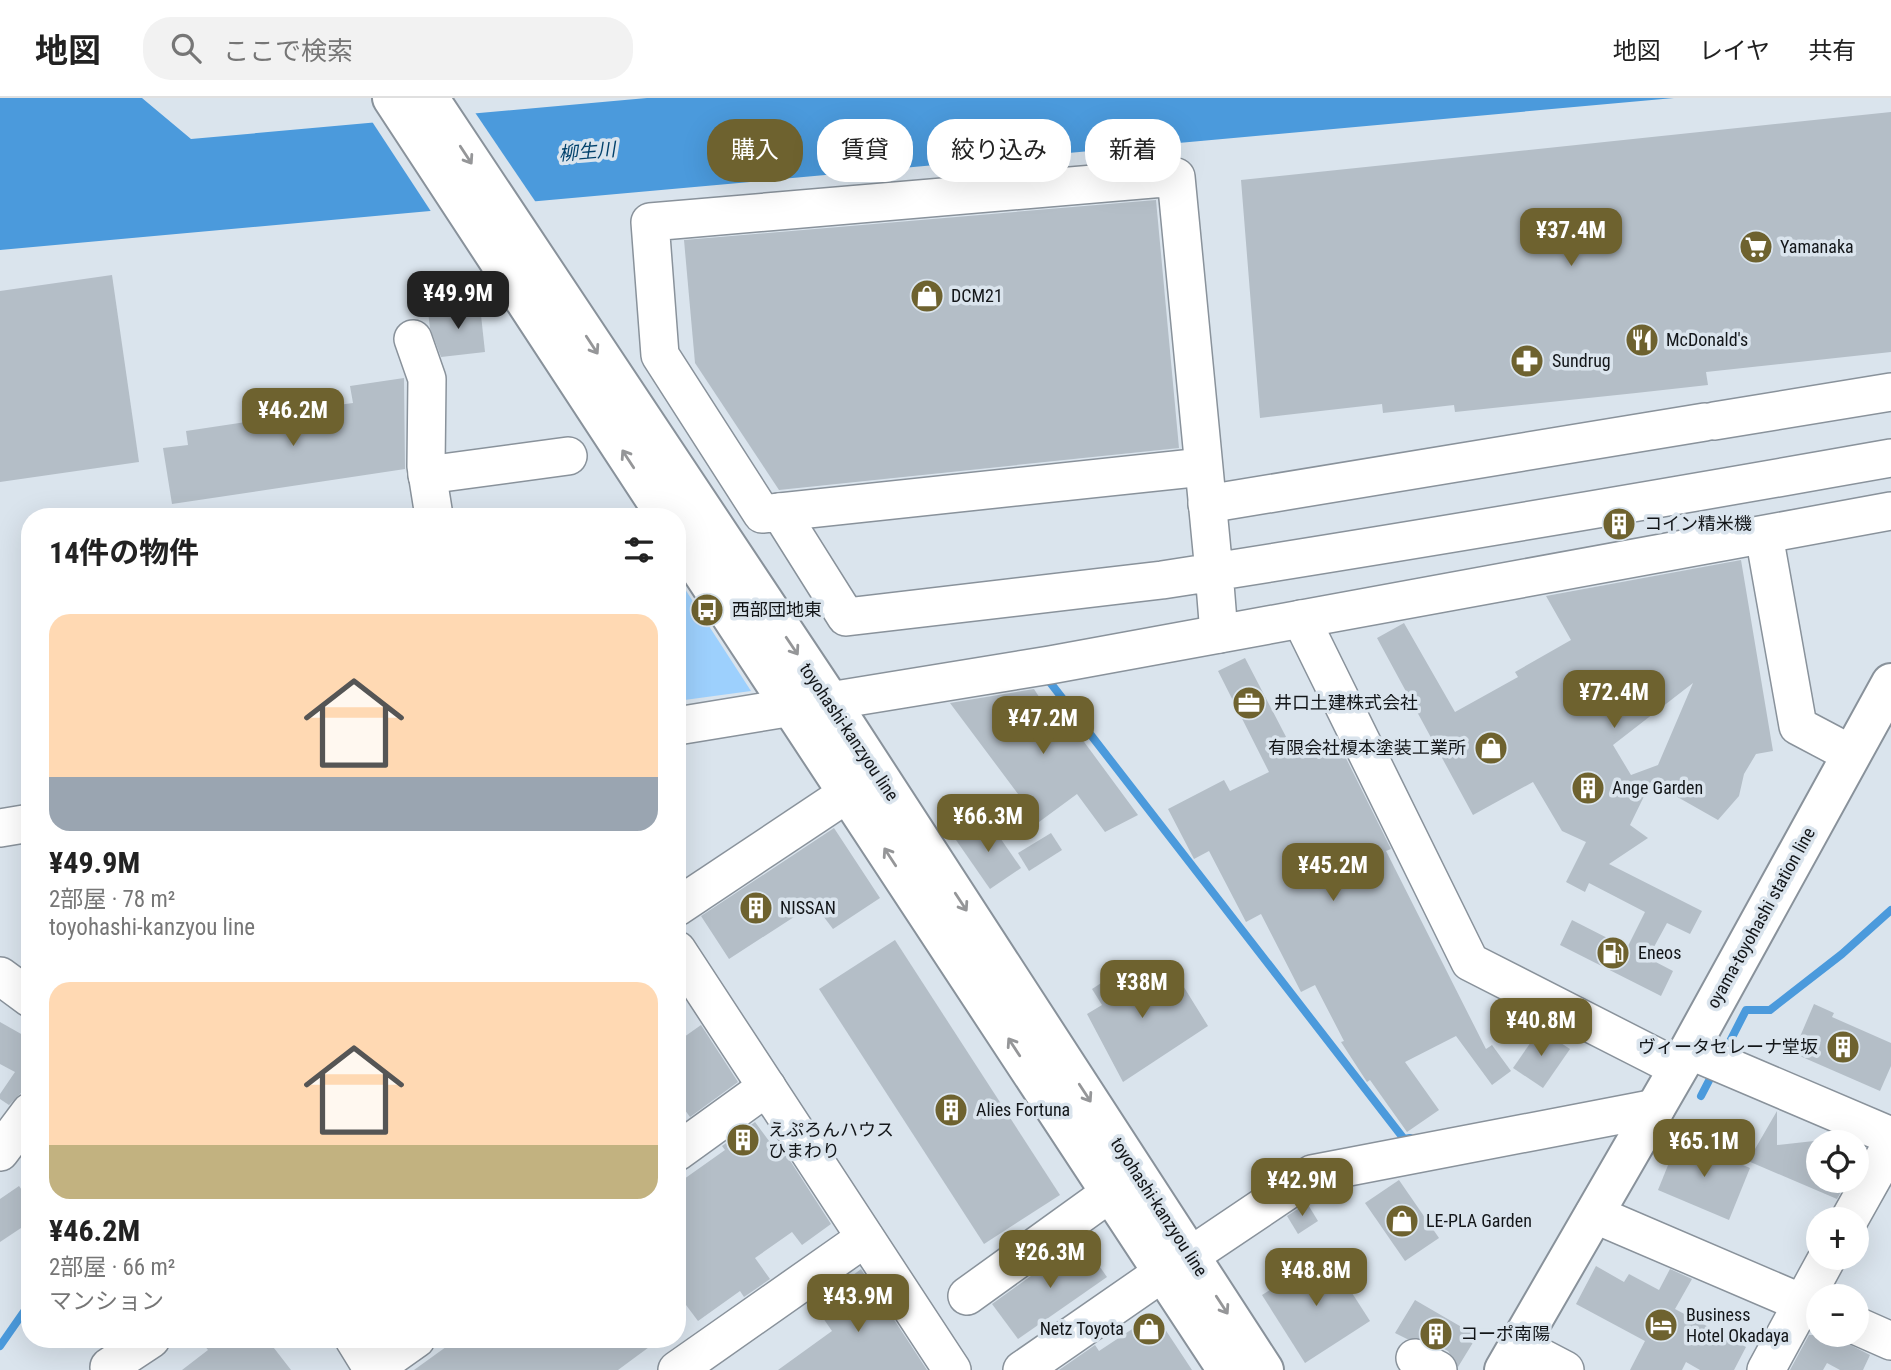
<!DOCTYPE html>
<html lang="ja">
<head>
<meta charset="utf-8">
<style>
  body { margin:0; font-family:"Roboto Condensed","Noto Sans JP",sans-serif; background:#f2f2f2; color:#222; height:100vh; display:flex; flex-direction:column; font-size:26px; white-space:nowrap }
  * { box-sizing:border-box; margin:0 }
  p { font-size:23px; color:#767676 }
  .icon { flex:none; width:38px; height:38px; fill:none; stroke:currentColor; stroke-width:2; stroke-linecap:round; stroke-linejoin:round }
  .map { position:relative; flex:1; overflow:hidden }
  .sheet { position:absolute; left:21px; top:410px; width:665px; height:840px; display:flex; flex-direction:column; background:#fff; border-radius:28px; box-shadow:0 7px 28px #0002 }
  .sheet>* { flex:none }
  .banner { position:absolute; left:707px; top:21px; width:665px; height:63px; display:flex; gap:14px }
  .fabs { position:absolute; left:1806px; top:1032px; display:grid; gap:14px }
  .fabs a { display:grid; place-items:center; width:63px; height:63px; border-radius:50%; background:#fff; box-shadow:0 7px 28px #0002; font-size:35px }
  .price { position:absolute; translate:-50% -60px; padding:0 16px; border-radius:14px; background:#6e622f; color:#fff; font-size:23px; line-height:46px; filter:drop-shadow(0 2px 4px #0008) }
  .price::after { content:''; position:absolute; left:50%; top:42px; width:21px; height:16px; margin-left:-10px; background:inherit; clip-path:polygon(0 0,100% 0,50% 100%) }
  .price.current { background:#222; color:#fff }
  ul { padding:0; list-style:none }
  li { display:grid; align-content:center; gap:14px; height:371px; padding:0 28px }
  li span { display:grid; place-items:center; height:217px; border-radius:21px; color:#555 }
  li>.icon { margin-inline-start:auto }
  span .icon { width:126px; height:126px; fill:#fffc; stroke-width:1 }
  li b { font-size:30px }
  h2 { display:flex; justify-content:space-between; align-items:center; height:84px; padding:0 28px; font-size:30px }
  .chip { padding:0 24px; border-radius:28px; background:#fff; box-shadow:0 7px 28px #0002; font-size:24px; line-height:63px }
  .chip.current { background:#6e622f; color:#fff }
  header { display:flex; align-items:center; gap:42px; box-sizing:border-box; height:98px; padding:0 35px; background:#fff; border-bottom:2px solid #e0e0e0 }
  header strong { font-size:33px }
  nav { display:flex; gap:38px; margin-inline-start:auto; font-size:24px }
  .search { width:490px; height:63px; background:#f2f2f2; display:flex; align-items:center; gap:18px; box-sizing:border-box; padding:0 24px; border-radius:28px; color:#767676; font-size:26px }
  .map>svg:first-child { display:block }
  .green { fill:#9dd0fd }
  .water { fill:#4b9adc }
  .pier { fill:#dae4ed }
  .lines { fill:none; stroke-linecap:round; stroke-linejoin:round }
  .stream { stroke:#4b9adc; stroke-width:8 }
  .building { fill:#b4bec7; fill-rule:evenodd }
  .minor-casing { stroke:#89929b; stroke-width:40 }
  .major-casing { stroke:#89929b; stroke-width:42 }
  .minor { stroke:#fff; stroke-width:37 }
  .major { stroke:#fff; stroke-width:38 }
  .oneway { stroke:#959698 }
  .labels { text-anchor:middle; stroke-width:7; stroke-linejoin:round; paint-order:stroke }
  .poi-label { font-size:18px; fill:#131619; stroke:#dae4ed; text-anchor:start }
  .street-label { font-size:18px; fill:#131619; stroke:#dae4ed }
  .water-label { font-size:19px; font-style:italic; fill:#01416b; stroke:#dae4ed }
</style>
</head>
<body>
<header>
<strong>地図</strong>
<div class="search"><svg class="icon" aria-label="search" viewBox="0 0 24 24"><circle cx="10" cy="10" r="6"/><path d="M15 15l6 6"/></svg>ここで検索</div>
<nav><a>地図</a><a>レイヤ</a><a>共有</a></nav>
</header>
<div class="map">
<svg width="1891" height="1272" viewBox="0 0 1891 1272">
  <rect width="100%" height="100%" fill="#dae4ed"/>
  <path class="green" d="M683 488 751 593 677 603V493Z"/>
  <path class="water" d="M0 0H142L191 41 647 0H1674L0 152Z"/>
  <path class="pier" d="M474 13 537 106 432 115 371 22Z"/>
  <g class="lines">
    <g class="stream">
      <path d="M1049 583 1404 1041 1410 1040"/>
      <path d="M1723 957 1746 912H1770L1842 856 1891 812"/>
      <path d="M1701 998 1715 971"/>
      <path d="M0 1248 30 1205"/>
    </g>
  </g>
  <g class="building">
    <path d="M1891 14V254L1706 274 1708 287 1636 295 1455 314 1454 307 1383 315 1382 306 1260 320 1241 82Z"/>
    <path d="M1156 102 1179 350 779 392 695 265 684 142Z"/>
    <path d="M112 177 139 364 0 384V193Z"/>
    <path d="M480 208 485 254 441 259 430 230 428 214Z"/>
    <path d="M404 280 405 371 172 406 163 350 188 347 186 333 339 310 338 307 353 305 350 288Z"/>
    <path d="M1741 462 1773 653 1756 656 1744 676 1739 698 1718 722 1651 684 1630 727 1648 740 1609 766 1702 813 1690 836 1667 825 1648 860 1673 873 1661 898 1560 847 1572 822 1627 850 1645 814 1589 785 1585 794 1566 784 1586 744 1562 733 1533 684 1473 717 1377 540 1404 525 1455 614 1518 579 1515 574 1571 542 1546 498ZM1693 585 1658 667 1631 677 1613 647Z"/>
    <path d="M1245 560 1297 660 1336 640 1391 751 1386 753 1486 951 1492 947 1511 973 1492 987 1456 938 1405 964 1439 1012 1407 1034 1370 982 1367 984 1341 944 1344 943 1315 887 1301 894 1261 816 1246 824 1209 753 1194 761 1168 711 1224 682 1230 693 1269 674 1218 573Z"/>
    <path d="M1034 591 1043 605 1051 599 1138 717 1105 734 1077 696 1039 724 950 605Z"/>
    <path d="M987 721 1021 770 990 791 956 742Z"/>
    <path d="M834 730 880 800 833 831 814 806 729 861 701 818Z"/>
    <path d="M1051 735 1062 752 1029 773 1018 755Z"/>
    <path d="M895 842 1060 1097 984 1146 819 891Z"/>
    <path d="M1132 865 1151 895 1177 878 1208 928 1123 984 1087 916 1102 907 1092 891Z"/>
    <path d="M1814 906 1834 915 1832 919 1891 945V968L1880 993 1793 955Z"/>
    <path d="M0 924 30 941V993L21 995 9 1007 0 1001V996L15 974 0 966Z"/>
    <path d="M701 927 738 984 690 1019 677 1001V944Z"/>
    <path d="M1540 931 1570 951 1543 990 1513 970Z"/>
    <path d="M1777 1013V1047L1823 1042 1829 1045H1818V1083H1847L1837 1101 1748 1063Z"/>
    <path d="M755 1024 775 1051 780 1047 831 1126 802 1147 792 1134 755 1160 770 1181 744 1199 740 1193 698 1223 677 1195V1086L725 1052 722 1048Z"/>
    <path d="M1679 1040 1750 1070 1729 1122 1658 1092Z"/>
    <path d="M1399 1082 1439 1140 1405 1163 1365 1105Z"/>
    <path d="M19 1088 30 1103V1124L0 1144V1101Z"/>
    <path d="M1307 1105 1318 1123 1298 1136 1287 1118Z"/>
    <path d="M1081 1142 1107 1179 1018 1241 992 1206Z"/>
    <path d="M1327 1156 1370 1223 1305 1265 1262 1197Z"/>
    <path d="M1596 1168 1624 1184 1629 1176 1659 1192 1670 1171 1692 1181 1675 1211 1746 1249 1734 1272H1700L1686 1264 1682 1272H1630L1645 1243 1576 1206Z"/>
    <path d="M861 1171 927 1272H778L832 1233 814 1207Z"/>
    <path d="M1415 1202 1477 1238 1458 1269 1448 1253 1425 1241H1407L1395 1235Z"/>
    <path d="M1155 1216 1192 1272H1059L1095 1247 1099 1253Z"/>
    <path d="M1809 1237H1831L1870 1257 1863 1272H1840L1827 1265 1823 1272H1790Z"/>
    <path d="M199 1241H267L291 1272H182L208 1252Z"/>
    <path d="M457 1241H660L618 1272H414Z"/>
  </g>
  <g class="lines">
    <defs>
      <g id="minor">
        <path d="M413 241 427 281 426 368 434 418"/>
        <path d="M1714 323 1891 294"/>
        <path d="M427 377 568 358"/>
        <path d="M1207 406 1705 324"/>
        <path d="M780 414 1203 369"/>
        <path d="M1764 437 1798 628 1851 656"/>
        <path d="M1301 521 1470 864 1678 970"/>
        <path d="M1219 536 1214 474 1176 79 650 124 660 257 762 416 780 414 846 519 1162 482C1406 444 1648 403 1891 360"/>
        <path d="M677 628 1050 567 1891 413"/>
        <path d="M0 730 30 725"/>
        <path d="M677 809 848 695"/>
        <path d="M677 852 952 1272"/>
        <path d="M0 878 30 900"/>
        <path d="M1689 952 1891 1038"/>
        <path d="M0 1054 30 1014"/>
        <path d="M677 1054 767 989"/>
        <path d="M1594 1116 1818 1212"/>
        <path d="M1849 1122 1891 1047"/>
        <path d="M1190 1158 1312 1076 1656 1010"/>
        <path d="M967 1198 1110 1095"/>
        <path d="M1857 1228 1891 1243"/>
        <path d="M354 1241 373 1272"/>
        <path d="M1519 1248 1565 1272"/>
        <path d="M1415 1260 1438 1272"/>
        <path d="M112 1272 109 1269 151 1241"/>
        <path d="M372 1272 416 1241"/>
        <path d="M677 1272 865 1140"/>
        <path d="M1022 1272 1162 1175"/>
        <path d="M1766 1272 1827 1160"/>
      </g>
      <g id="major">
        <path d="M392 0 666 418"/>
        <path d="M429 0 830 603 1264 1272"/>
        <path d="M677 436 1227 1272"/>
        <path d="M1504 1272 1689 952 1891 585"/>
      </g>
    </defs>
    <use href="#minor" class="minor-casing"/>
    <use href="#major" class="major-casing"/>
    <use href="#minor" class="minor"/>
    <use href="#major" class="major"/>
  </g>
  <defs><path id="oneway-shaft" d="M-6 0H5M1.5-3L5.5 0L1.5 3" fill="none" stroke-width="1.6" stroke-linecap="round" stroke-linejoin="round" transform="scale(1.75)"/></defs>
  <g class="oneway">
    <use href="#oneway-shaft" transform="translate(466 57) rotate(57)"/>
    <use href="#oneway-shaft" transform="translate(592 247) rotate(57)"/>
    <use href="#oneway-shaft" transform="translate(628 361) rotate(-123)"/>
    <use href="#oneway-shaft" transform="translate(792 548) rotate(56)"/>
    <use href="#oneway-shaft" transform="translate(890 759) rotate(-123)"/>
    <use href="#oneway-shaft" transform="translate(961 804) rotate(57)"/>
    <use href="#oneway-shaft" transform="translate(1014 949) rotate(-123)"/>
    <use href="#oneway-shaft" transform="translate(1085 995) rotate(57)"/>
    <use href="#oneway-shaft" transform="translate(1222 1207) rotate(57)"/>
  </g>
  <defs>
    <symbol id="supermarket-disc" viewBox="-11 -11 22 22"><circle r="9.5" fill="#6e622f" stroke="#dae4ed"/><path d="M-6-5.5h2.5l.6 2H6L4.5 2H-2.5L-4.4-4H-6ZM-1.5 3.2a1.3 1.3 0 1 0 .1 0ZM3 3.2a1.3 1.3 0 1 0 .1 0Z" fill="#fff"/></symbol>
    <symbol id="shop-disc" viewBox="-11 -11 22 22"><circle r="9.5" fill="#6e622f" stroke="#dae4ed"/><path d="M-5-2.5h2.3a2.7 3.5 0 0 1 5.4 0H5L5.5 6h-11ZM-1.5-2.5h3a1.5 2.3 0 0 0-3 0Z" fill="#fff"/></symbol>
    <symbol id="restaurant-disc" viewBox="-11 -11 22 22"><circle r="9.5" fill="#6e622f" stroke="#dae4ed"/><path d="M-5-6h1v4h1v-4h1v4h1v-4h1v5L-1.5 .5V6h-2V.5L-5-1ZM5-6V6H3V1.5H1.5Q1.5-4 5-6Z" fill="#fff"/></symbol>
    <symbol id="pharmacy-disc" viewBox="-11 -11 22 22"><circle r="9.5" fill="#6e622f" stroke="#dae4ed"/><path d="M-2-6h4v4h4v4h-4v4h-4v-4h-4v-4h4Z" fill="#fff"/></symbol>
    <symbol id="building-disc" viewBox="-11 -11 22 22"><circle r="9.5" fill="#6e622f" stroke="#dae4ed"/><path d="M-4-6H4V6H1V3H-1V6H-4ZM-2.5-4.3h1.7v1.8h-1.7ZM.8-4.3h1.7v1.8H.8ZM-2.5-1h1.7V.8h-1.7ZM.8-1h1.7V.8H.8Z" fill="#fff"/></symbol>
    <symbol id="bus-disc" viewBox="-11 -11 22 22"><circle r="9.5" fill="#6e622f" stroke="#dae4ed"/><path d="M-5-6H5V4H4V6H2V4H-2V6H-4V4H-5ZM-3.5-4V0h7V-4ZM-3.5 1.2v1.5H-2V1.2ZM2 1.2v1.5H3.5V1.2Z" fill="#fff"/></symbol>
    <symbol id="office-disc" viewBox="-11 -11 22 22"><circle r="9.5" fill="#6e622f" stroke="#dae4ed"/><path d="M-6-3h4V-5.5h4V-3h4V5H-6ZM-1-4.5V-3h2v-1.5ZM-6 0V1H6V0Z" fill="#fff"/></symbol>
    <symbol id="fuel-disc" viewBox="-11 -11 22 22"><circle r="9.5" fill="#6e622f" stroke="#dae4ed"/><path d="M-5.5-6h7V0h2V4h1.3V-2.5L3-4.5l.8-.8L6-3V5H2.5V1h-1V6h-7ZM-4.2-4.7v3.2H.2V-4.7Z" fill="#fff"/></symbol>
    <symbol id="hotel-disc" viewBox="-11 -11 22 22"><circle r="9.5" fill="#6e622f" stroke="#dae4ed"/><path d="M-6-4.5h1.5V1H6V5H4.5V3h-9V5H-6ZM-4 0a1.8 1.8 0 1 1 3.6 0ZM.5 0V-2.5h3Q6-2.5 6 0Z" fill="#fff"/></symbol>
  </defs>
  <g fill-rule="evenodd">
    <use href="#supermarket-disc" x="1737" y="130" width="38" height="38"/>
    <use href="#shop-disc" x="908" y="179" width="38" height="38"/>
    <use href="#restaurant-disc" x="1623" y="223" width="38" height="38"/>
    <use href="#pharmacy-disc" x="1508" y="244" width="38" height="38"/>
    <use href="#building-disc" x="1600" y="407" width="38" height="38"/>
    <use href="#bus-disc" x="688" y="493" width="38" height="38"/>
    <use href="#office-disc" x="1230" y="586" width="38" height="38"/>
    <use href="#shop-disc" x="1472" y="631" width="38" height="38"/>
    <use href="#building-disc" x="1569" y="671" width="38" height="38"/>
    <use href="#building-disc" x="737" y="791" width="38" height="38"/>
    <use href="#fuel-disc" x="1594" y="836" width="38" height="38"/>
    <use href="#building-disc" x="1824" y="930" width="38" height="38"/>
    <use href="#building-disc" x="932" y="993" width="38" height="38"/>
    <use href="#building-disc" x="724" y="1023" width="38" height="38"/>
    <use href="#shop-disc" x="1383" y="1104" width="38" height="38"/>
    <use href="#hotel-disc" x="1642" y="1208" width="38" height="38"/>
    <use href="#shop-disc" x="1130" y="1212" width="38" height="38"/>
    <use href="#building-disc" x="1417" y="1217" width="38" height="38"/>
  </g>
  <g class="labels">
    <g class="poi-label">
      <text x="1780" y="155">Yamanaka</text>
      <text x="951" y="204">DCM21</text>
      <text x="1666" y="248">McDonald's</text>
      <text x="1552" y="269">Sundrug</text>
      <text x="1644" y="432">コイン精米機</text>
      <text x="732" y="518">西部団地東</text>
      <text x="1274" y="611">井口土建株式会社</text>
      <text x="1466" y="656" text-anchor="end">有限会社榎本塗装工業所</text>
      <text x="1612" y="696">Ange Garden</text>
      <text x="780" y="816">NISSAN</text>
      <text x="1638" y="861">Eneos</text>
      <text x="1818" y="955" text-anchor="end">ヴィータセレーナ堂坂</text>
      <text x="976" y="1018">Alies Fortuna</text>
      <text x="768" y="1038">えぷろんハウス<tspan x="768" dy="21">ひまわり</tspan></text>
      <text x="1426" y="1129">LE-PLA Garden</text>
      <text x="1686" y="1223">Business<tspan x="1686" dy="21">Hotel Okadaya</tspan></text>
      <text x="1124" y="1237" text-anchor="end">Netz Toyota</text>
      <text x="1460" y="1242">コーポ南陽</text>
    </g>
    <g class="street-label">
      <text transform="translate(849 634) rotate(56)" y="6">toyohashi-kanzyou line</text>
      <text transform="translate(1761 820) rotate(-61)" y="6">oyama-toyohashi station line</text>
      <text transform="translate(1159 1109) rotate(57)" y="6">toyohashi-kanzyou line</text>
    </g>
    <g class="water-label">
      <text transform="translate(587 53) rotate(-5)" y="7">柳生川</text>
    </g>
  </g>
</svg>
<div class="fabs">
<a><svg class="icon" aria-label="locate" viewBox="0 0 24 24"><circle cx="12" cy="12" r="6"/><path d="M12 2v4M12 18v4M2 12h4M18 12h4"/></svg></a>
<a>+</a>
<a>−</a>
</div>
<b class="price" style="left:1571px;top:170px">¥37.4M</b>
<b class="price current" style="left:458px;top:233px">¥49.9M</b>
<b class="price" style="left:293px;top:350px">¥46.2M</b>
<b class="price" style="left:1614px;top:632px">¥72.4M</b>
<b class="price" style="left:1043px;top:658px">¥47.2M</b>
<b class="price" style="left:988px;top:756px">¥66.3M</b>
<b class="price" style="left:1333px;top:805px">¥45.2M</b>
<b class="price" style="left:1142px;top:922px">¥38M</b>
<b class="price" style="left:1541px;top:960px">¥40.8M</b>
<b class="price" style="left:1704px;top:1081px">¥65.1M</b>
<b class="price" style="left:1302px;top:1120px">¥42.9M</b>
<b class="price" style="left:1050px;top:1192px">¥26.3M</b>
<b class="price" style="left:1316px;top:1210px">¥48.8M</b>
<b class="price" style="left:858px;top:1236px">¥43.9M</b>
<div class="banner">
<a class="chip current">購入</a>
<a class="chip">賃貸</a>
<a class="chip">絞り込み</a>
<a class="chip">新着</a>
</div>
<section class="sheet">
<h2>14件の物件<svg class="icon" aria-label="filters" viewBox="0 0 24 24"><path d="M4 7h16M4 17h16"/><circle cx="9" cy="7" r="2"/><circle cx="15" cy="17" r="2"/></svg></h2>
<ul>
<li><span style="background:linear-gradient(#ffd9b3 75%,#9aa5b1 0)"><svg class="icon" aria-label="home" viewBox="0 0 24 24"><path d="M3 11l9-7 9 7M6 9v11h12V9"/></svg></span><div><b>¥49.9M</b><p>2部屋 · 78 m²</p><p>toyohashi-kanzyou line</p></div></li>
<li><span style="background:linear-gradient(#ffd9b3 75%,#c2b280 0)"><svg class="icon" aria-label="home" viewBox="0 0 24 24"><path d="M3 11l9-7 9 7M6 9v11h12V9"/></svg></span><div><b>¥46.2M</b><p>2部屋 · 66 m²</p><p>マンション</p></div></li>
</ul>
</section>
</div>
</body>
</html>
